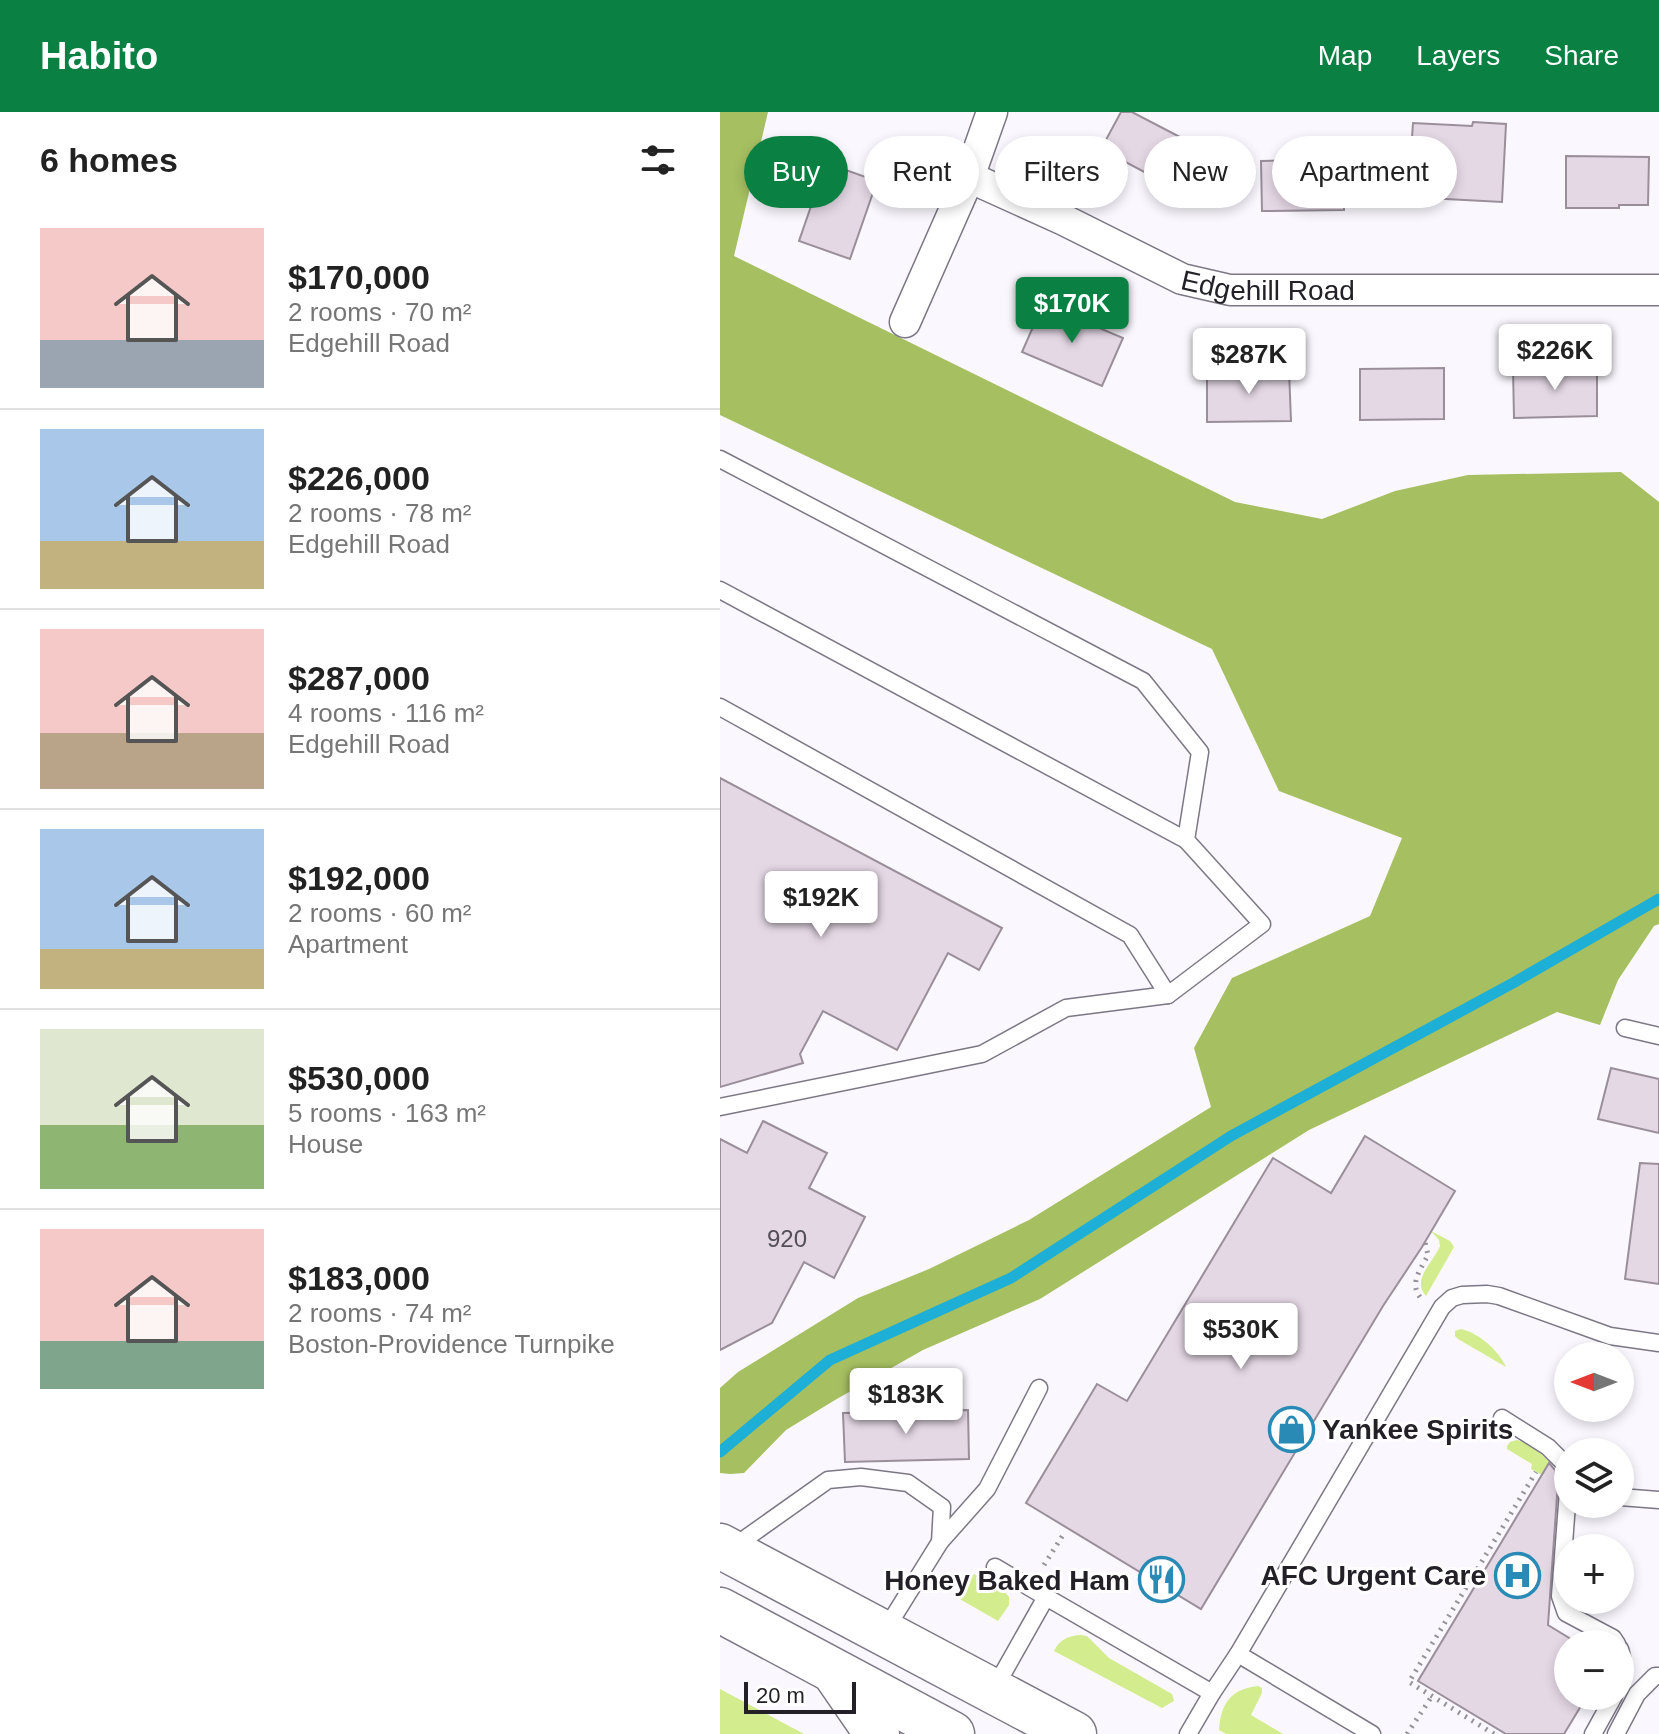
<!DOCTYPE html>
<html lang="en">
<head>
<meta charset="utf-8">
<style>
  body { margin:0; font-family:Arial,sans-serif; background:#f2f2f2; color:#222; height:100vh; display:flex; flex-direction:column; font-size:30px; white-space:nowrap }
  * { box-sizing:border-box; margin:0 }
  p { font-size:26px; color:#767676 }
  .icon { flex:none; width:44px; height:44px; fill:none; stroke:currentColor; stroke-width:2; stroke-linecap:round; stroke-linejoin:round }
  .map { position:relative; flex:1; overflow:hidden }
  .sheet { display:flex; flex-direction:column; background:#fff; width:720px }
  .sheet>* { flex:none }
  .guide { position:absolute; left:24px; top:24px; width:760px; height:72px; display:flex; gap:16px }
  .needle { width:52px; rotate:270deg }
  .buttons { position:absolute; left:834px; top:1230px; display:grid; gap:16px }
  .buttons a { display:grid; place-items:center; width:80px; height:80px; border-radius:50%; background:#fff; box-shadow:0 4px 12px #0003; font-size:40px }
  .scale { position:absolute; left:24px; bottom:20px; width:112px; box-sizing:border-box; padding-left:8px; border:4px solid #232127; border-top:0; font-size:22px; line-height:28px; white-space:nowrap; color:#232127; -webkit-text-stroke:6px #fff; paint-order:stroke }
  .price { position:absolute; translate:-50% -68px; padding:0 18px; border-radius:8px; background:#fff; color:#222; font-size:26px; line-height:52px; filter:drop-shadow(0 2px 4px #0008) }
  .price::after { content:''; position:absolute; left:50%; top:48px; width:24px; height:18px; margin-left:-12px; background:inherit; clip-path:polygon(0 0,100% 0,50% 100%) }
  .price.active { background:#0b8043; color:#fff }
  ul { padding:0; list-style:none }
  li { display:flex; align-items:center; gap:24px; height:200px; padding:0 40px }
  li+li { border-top:2px solid #e0e0e0 }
  li span { display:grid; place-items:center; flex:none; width:224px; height:160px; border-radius:0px; color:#555 }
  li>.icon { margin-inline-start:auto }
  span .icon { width:96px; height:96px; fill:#fffc; stroke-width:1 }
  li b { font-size:34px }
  h2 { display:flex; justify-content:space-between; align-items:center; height:96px; padding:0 40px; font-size:34px }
  .tag { padding:0 28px; border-radius:36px; background:#fff; box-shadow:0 4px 12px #0003; font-size:28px; line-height:72px }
  .tag.active { background:#0b8043; color:#fff }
  header { display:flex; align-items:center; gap:48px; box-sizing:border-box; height:112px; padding:0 40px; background:#0b8043; color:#fff }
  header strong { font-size:38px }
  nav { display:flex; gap:44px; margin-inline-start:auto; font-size:28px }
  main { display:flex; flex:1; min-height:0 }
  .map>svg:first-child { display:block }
  .green { fill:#d2ec8e }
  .forest { fill:#a6bf61 }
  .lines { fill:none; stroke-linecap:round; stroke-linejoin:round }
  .stream { stroke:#1eafd6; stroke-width:11 }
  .building { fill:#e4d8e5; stroke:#998e9a; stroke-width:2 }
  .service-casing { stroke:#7c7785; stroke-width:19 }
  .minor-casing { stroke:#7c7785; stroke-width:33 }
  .primary-casing { stroke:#7c7785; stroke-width:47 }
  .path { stroke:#959399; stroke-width:5; stroke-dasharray:2 6; stroke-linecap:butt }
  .service { stroke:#fff; stroke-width:16 }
  .minor { stroke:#fff; stroke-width:30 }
  .primary { stroke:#fff; stroke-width:44 }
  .labels { text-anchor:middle; stroke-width:6; stroke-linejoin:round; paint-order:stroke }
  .number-label { font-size:24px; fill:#534f56 }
  .street-label { font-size:28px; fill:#232127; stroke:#fff }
  .poi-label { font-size:28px; font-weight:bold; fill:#232127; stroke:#fff; text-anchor:end }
</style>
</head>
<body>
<header>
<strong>Habito</strong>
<nav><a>Map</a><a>Layers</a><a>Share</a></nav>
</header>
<main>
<section class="sheet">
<h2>6 homes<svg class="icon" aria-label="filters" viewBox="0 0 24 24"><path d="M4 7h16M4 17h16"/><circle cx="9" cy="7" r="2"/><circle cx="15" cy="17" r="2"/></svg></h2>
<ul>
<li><span style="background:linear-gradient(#f6c9c9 70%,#9aa5b1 0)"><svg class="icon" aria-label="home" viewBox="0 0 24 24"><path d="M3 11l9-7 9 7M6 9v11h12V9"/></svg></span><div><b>$170,000</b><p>2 rooms · 70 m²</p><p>Edgehill Road</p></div></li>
<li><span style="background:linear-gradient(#a9c7e8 70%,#c2b280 0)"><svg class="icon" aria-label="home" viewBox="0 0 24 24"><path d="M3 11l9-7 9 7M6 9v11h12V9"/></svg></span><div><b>$226,000</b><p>2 rooms · 78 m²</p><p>Edgehill Road</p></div></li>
<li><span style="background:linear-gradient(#f6c9c9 65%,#b9a48a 0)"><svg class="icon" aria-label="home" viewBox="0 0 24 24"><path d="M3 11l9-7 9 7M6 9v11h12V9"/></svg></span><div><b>$287,000</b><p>4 rooms · 116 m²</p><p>Edgehill Road</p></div></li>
<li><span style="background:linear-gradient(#a9c7e8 75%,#c2b280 0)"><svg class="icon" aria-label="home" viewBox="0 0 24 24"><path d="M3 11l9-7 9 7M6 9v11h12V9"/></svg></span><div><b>$192,000</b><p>2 rooms · 60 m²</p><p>Apartment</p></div></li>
<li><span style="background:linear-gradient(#dfe7d0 60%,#8fb573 0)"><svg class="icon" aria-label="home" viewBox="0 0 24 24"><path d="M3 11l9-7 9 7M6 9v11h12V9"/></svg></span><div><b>$530,000</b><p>5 rooms · 163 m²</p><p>House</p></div></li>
<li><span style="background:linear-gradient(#f6c9c9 70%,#7fa58c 0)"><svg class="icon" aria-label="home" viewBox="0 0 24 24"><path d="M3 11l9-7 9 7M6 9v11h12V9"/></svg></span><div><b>$183,000</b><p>2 rooms · 74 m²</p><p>Boston-Providence Turnpike</p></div></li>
</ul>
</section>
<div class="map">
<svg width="939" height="1622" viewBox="0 0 939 1622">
  <rect width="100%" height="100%" fill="#faf8fe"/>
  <g class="green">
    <path d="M711 1119 730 1129 734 1135 706 1184C691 1168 713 1151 720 1134L719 1128Z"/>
    <path d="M741 1217C759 1221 779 1239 786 1255L738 1227 735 1224V1219Z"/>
    <path d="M797 1328C805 1330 809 1333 816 1338 830 1348 835 1355 838 1372L823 1362 822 1363 811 1357 812 1352 787 1337V1334L790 1330Z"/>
    <path d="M254 1462 285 1480 289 1485V1493L278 1509 238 1486Z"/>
    <path d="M360 1523 367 1524 389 1546 452 1582 454 1589 442 1596 334 1539C339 1528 348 1524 360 1523Z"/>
    <path d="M538 1574 542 1576V1581L531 1603 563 1622H506L499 1618C501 1592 510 1577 538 1574Z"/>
    <path d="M0 1577 84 1622H0Z"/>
  </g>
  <path class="forest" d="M0 0H48L14 144 515 390 602 407 675 379 748 363 901 360 939 390V812L934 814 898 868 880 913 837 900 589 1018 320 1187 203 1238 115 1288 66 1318 24 1361 10 1362 0 1361V1276L18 1260 138 1186 209 1157 309 1108 491 995 474 936 512 866 650 804 682 726 559 679 492 537 0 303Z"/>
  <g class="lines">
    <path class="stream" d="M0 1340 110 1248 291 1166 511 1024 793 871 939 787"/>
  </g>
  <g class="building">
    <path d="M401 0H412L481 36 458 78 381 37Z"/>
    <path d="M753 10 786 12 782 90 688 85 693 11 752 14Z"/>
    <path d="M846 44 929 45 928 93H899V96H846Z"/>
    <path d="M623 47 624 98 542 99 541 49Z"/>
    <path d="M106 51 157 69 130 147 79 129Z"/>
    <path d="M323 192 403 226 382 274 302 240Z"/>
    <path d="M877 254V304L794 306 793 256Z"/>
    <path d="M724 256V307L640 308V257Z"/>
    <path d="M569 258 571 309 487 310V260Z"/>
    <path d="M0 666 282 816 259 858 228 841 177 938 103 899 80 942 83 951 0 975Z"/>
    <path d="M891 956 939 967V1021L878 1007Z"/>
    <path d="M43 1009 107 1041 89 1076 145 1105 114 1166 84 1150 52 1211 0 1238V1027L27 1041Z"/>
    <path d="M645 1024 735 1079 702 1135 663 1194 481 1497 306 1391 377 1272 407 1289 553 1046 611 1081Z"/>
    <path d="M920 1051 939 1052V1172L905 1167Z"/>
    <path d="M248 1298 249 1347 125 1350 123 1301Z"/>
    <path d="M829 1351 835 1358 838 1370 828 1513 859 1532H848V1584H867L844 1622H786L698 1569Z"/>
  </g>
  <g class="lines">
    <defs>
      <g id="service">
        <path d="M0 347 423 569 480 640 466 728 542 812 448 883 346 896 262 942 0 995"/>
        <path d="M0 478 466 728"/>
        <path d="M0 595 410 823 448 883"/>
        <path d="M905 916 939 924"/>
        <path d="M782 1306 828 1335 845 1352 848 1365"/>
        <path d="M848 1379 840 1484 846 1501 893 1526 897 1532"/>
        <path d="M900 1385 939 1388"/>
        <path d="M12 1436 108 1368 141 1365 188 1371 222 1395 220 1430"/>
        <path d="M275 1455 326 1485"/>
        <path d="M164 1520 220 1430 267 1377 319 1276"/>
        <path d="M900 1537 902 1545 900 1574"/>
        <path d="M518 1542 652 1622"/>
        <path d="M273 1579 326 1485 492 1581"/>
        <path d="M468 1622 492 1581 518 1542 722 1195 732 1186 742 1183 767 1182 779 1184 890 1224 939 1231"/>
        <path d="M873 1622 894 1584"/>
        <path d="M896 1622 917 1582 935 1564H939"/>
      </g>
      <g id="minor">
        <path id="s1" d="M272 0 249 65 344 108 462 167 510 178H939"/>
        <path d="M185 210 249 65"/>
      </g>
      <g id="primary">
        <path d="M0 1434 354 1622"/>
        <path d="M0 1498 232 1622"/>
        <path d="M117 1564 157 1622"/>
      </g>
    </defs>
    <use href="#service" class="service-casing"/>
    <use href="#minor" class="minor-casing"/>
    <use href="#primary" class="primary-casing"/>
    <g class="path">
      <path d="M700 1185C689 1171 701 1157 708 1143L705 1130"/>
      <path d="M324 1453 343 1423"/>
      <path d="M687 1622 712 1584"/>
      <path d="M774 1622 689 1570 816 1360"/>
    </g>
    <use href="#service" class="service"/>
    <use href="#minor" class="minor"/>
    <use href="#primary" class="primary"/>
  </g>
  <defs>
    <symbol id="shop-ring" viewBox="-11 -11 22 22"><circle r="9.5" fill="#fff" stroke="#298bb5" stroke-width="1.5"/><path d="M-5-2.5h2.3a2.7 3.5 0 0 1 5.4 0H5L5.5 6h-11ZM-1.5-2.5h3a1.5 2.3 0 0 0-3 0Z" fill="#298bb5"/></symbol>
    <symbol id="hospital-ring" viewBox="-11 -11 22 22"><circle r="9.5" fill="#fff" stroke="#298bb5" stroke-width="1.5"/><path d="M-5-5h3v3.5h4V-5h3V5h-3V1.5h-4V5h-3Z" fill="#298bb5"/></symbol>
    <symbol id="restaurant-ring" viewBox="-11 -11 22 22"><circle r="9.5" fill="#fff" stroke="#298bb5" stroke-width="1.5"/><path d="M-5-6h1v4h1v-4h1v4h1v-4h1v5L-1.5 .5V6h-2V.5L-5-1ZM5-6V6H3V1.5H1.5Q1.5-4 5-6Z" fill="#298bb5"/></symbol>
  </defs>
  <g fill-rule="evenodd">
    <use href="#shop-ring" x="546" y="1292" width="51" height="51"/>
    <use href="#hospital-ring" x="772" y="1438" width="51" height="51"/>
    <use href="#restaurant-ring" x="416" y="1442" width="51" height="51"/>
  </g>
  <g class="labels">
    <g class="number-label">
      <text x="67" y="1135">920</text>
    </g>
    <g class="street-label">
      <text dy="10" stroke="none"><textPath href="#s1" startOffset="392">Edgehill Road</textPath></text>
    </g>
    <g class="poi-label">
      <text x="602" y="1327" text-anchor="start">Yankee Spirits</text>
      <text x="766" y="1473">AFC Urgent Care</text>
      <text x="410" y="1478">Honey Baked Ham</text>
    </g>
  </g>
</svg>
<div class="buttons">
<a><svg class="needle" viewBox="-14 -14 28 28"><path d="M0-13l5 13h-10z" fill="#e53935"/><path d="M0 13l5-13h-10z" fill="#767676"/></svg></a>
<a><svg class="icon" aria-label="layers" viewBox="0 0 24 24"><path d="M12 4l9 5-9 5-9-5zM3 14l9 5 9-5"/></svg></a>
<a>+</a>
<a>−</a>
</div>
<div class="scale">20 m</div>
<b class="price active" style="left:352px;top:233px">$170K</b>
<b class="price" style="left:835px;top:280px">$226K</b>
<b class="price" style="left:529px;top:284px">$287K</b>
<b class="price" style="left:101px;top:827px">$192K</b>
<b class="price" style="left:521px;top:1259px">$530K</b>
<b class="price" style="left:186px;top:1324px">$183K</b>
<div class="guide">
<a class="tag active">Buy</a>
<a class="tag">Rent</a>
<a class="tag">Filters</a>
<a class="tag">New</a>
<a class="tag">Apartment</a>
</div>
</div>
</main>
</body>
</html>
